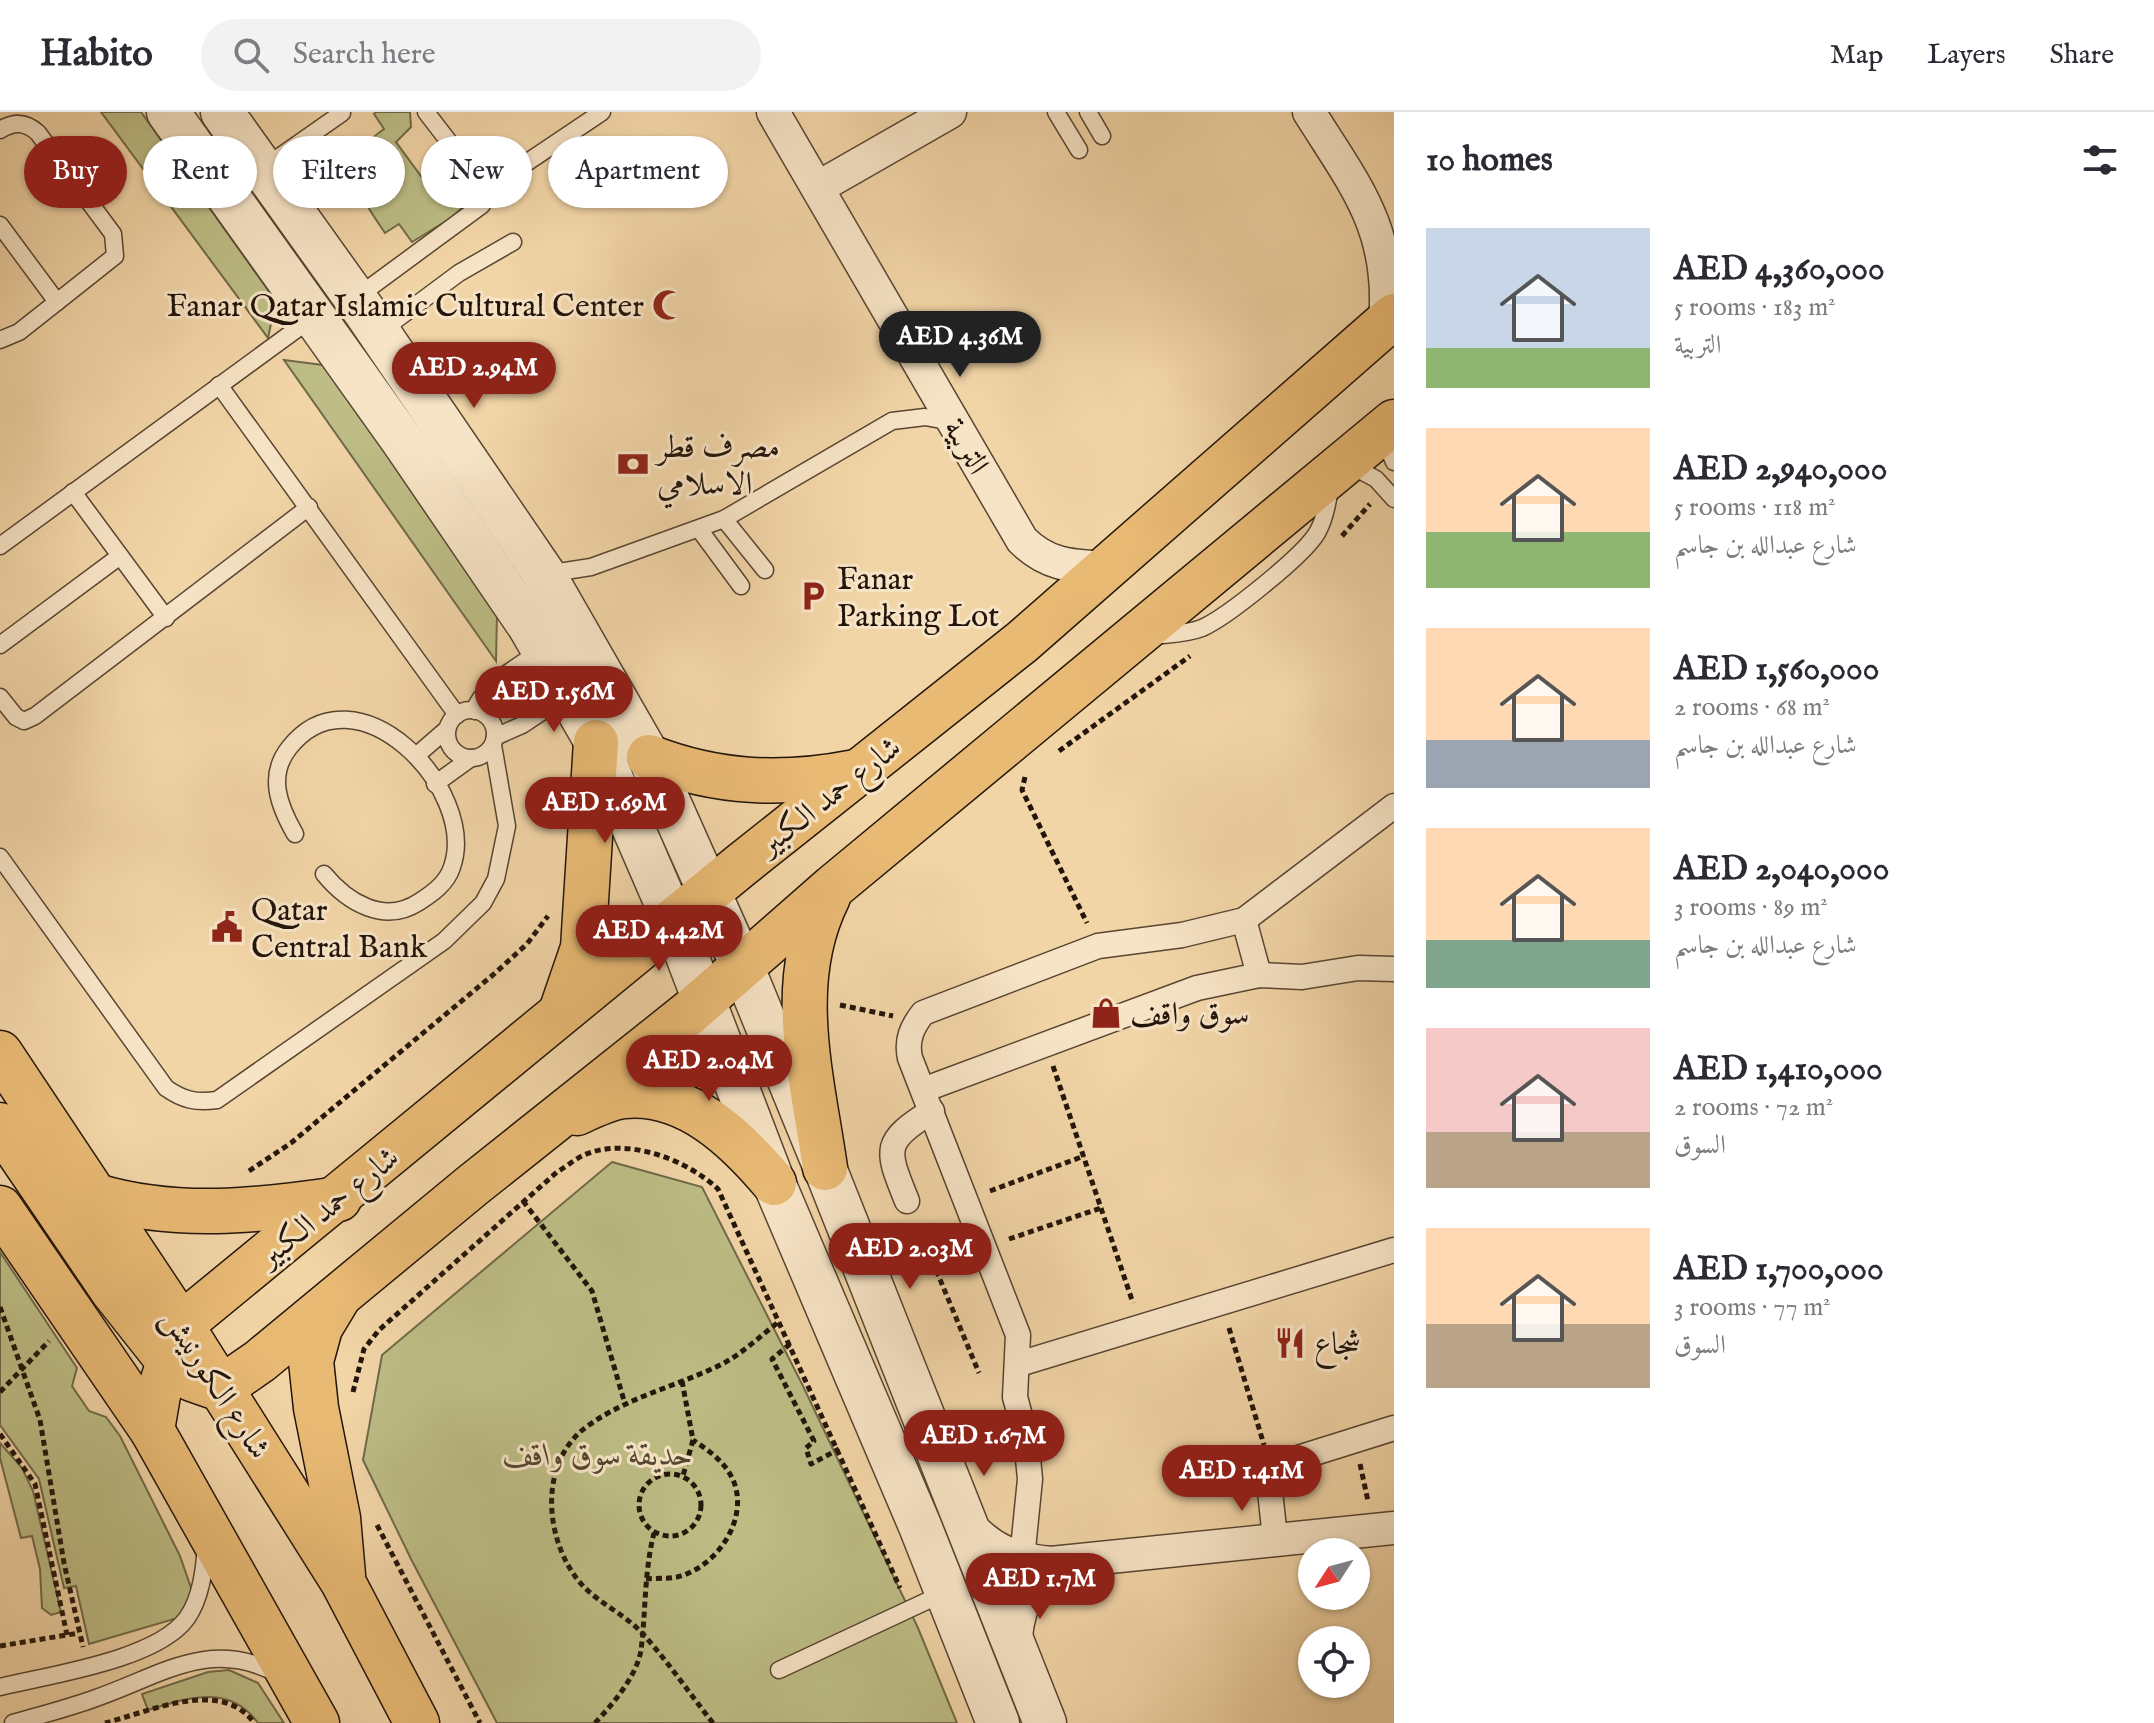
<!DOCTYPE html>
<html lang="en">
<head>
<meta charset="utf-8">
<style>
  body { margin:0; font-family:"IM FELL English",Amiri,serif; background:#f2f2f3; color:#2b2b33; height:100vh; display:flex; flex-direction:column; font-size:30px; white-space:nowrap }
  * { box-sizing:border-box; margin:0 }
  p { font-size:26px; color:#7c7c81 }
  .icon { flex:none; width:44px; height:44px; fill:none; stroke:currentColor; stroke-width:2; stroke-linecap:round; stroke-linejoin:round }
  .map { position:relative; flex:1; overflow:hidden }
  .panel { display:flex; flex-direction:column; background:#fff; width:760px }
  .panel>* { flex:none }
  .top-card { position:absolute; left:24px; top:24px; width:760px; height:72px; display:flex; gap:16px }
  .needle { width:52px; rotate:234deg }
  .buttons { position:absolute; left:1298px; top:1426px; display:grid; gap:16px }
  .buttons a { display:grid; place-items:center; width:72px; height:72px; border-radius:50%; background:#fff; box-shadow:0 2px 6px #0004; font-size:40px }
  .price { position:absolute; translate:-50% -68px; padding:0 18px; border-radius:28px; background:#8f2418; color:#fff; font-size:26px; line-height:52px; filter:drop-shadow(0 2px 4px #0008) }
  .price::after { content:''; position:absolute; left:50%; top:48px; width:24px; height:18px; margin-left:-12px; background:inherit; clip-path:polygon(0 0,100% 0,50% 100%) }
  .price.active { background:#222; color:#fff }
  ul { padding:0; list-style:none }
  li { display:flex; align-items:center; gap:24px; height:200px; padding:0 32px }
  li span { display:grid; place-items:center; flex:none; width:224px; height:160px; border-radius:0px; color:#555 }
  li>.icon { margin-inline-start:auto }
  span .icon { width:96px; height:96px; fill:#fffc; stroke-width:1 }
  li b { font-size:34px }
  h2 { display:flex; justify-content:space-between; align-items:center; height:96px; padding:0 32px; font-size:34px }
  .pill { padding:0 28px; border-radius:36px; background:#fff; box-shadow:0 2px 6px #0004; font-size:28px; line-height:72px }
  .pill.active { background:#8f2418; color:#fff }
  header { display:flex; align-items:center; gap:48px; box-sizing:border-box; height:112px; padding:0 40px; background:#fff; border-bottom:2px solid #e1e1e2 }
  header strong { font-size:38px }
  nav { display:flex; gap:44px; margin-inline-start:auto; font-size:28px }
  .search { width:560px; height:72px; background:#f2f2f3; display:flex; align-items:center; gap:20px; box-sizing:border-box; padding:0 28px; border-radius:44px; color:#7c7c81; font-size:30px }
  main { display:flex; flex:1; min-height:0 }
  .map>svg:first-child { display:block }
  .green { fill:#bdbd85; stroke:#706948; stroke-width:2 }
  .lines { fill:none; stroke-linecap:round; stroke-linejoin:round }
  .service-casing { stroke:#574532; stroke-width:19 }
  .pedestrian-casing { stroke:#574532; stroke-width:27 }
  .minor-casing { stroke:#574532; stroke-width:35 }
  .tertiary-casing { stroke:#574532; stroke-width:45 }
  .primary-casing { stroke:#23150b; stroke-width:47 }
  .trunk-casing { stroke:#23150b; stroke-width:47 }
  .path { stroke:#23150b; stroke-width:5; stroke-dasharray:6 4; stroke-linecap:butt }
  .service { stroke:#f7e4c6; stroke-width:16 }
  .pedestrian { stroke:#f7e4c6; stroke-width:24 }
  .minor { stroke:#f7e4c6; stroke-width:32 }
  .tertiary { stroke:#f7e4c6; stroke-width:42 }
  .primary { stroke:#e9ba74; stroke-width:44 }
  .trunk { stroke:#e9ba74; stroke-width:44 }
  .labels { text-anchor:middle; stroke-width:6; stroke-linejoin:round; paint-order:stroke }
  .poi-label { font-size:32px; fill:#23150b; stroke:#f7e4c6; text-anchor:start }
  .street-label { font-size:32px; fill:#23150b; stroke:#f7e4c6 }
  .park-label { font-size:32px; font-style:italic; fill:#514730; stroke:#f7e4c6 }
</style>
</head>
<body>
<header>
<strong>Habito</strong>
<div class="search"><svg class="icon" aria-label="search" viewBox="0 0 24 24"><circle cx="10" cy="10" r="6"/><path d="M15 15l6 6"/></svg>Search here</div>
<nav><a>Map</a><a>Layers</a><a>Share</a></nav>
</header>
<main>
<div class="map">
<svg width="1394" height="1611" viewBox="0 0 1394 1611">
  <rect width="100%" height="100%" fill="#f2d5a7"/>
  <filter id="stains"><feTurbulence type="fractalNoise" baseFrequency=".0025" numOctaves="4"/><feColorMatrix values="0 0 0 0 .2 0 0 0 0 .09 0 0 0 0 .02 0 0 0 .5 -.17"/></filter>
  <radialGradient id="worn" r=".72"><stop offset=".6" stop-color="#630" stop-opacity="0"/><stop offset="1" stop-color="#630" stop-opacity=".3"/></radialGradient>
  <g class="green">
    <path d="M101 0H141L268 178 272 207 268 226Z"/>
    <path d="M376 0H410L411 15 396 30 440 90 461 77 473 86 451 106 412 130 399 112 385 121C358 81 335 51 384 17L374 2Z"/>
    <path d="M284 248 323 253 338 271 497 501 496 549Z"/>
    <path d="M612 1050 702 1075 803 1274 918 1516 957 1611H497L412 1449 363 1348 382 1243Z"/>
    <path d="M0 1140 77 1256 72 1274 89 1299 106 1305 120 1324 180 1444 191 1476V1486L181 1505 89 1532 76 1474 64 1476 39 1367 0 1313Z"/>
    <path d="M0 1331 22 1356 33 1379 61 1500 51 1503 42 1496 40 1457 32 1424 21 1426 0 1346Z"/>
    <path d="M229 1558 258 1571 284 1611H258C229 1571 188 1586 148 1598L142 1582 208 1560Z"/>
  </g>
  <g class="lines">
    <defs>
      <g id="service">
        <path d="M426 0 486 78"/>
        <path d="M1056 0 1079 38"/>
        <path d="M1088 0 1102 24"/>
        <path d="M0 18C14 9 26 10 38 21L113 122 115 144 57 190 0 113"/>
        <path d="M262 57 342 1"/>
        <path d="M357 185 482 93 486 78 602 0"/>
        <path d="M381 219 459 161 513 130"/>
        <path d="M0 228 19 220 57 190"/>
        <path d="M219 273 457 603"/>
        <path d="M1383 322 1394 350"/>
        <path d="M1350 353 1376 367 1394 387"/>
        <path d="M73 380 166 506"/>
        <path d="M724 407 765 458"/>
        <path d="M699 417 741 474"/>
        <path d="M0 434 312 206"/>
        <path d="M546 462 591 455 724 407 892 309 925 305 952 310"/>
        <path d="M1153 524C1169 522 1187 522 1202 516 1227 505 1303 444 1317 421 1325 407 1328 391 1330 374"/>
        <path d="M0 533 120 444"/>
        <path d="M0 585 16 605 24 609 35 604 309 395"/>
        <circle cx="471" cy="622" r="24"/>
        <path d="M475 599C478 577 524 550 542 538"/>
        <path d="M495 625 522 613 567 583"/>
        <path d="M417 643 447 617"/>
        <path d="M435 672 471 646"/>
        <path d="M295 722C279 694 267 664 289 636 355 551 479 677 452 755 447 771 433 781 419 790 384 813 347 790 324 762"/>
        <path d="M0 745 166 976C183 988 196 991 217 988L444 829 483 791 496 767 507 714 493 633"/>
        <path d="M779 1558 944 1481"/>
        <path d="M0 1575C49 1563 157 1548 187 1506 201 1486 204 1459 206 1435"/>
        <path d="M13 1611C41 1603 69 1596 96 1586 160 1564 208 1526 276 1561"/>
      </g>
      <g id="pedestrian">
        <path d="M1244 808 1259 863"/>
        <path d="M923 978 1197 876 1259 863 1302 865 1358 856 1394 857"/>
        <path d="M907 1089C886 1037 882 1030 932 999"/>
        <path d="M1019 1252 1394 1138"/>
        <path d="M1275 1426 1269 1370 1279 1352 1394 1316"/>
        <path d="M1022 1447 1030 1367 1026 1326 1015 1285 1018 1223 910 946C906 928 912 915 923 901L1098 834 1182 823 1244 808 1394 694"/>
      </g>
      <g id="minor">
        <path d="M773 0 1022 428C1048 454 1072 454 1107 456"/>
        <path d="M1309 0C1356 75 1393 117 1385 211"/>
        <path d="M819 75 950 0"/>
        <path d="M968 1411C990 1438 1017 1448 1051 1451L1394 1416"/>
        <path d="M1015 1535C1017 1500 1026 1476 1051 1451"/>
      </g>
      <g id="tertiary">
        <path d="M168 0 402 328 529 514 596 630 674 810 774 1071 920 1414 998 1611"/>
        <path d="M222 0 365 200 544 462 649 645 743 856 825 1056 1045 1611"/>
      </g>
      <g id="primary">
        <path d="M649 645C718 672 783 674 855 660"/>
        <path d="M561 900 583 836 596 630"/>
        <path d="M577 1001C592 994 608 986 624 984 687 978 737 1027 774 1071"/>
        <path d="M825 1056C812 965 785 871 828 785"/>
        <path d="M221 1276 260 1249 473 1073 689 901 833 775 1394 310"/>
        <path d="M152 1318 158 1283 181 1213 740 754 1022 530 1394 204"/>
      </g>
      <g id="trunk">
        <path d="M0 941 181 1213 343 1470 417 1611"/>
        <path d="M0 1013 113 1179 170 1251 192 1267 212 1274"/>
        <path d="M96 1084C176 1108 258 1099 339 1087"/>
        <path d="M0 1096 152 1318 317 1611"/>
        <path d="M338 1186 320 1216 311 1249 316 1296 338 1406 343 1463"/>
      </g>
    </defs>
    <use href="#service" class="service-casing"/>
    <use href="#pedestrian" class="pedestrian-casing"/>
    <use href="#minor" class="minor-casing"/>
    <use href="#tertiary" class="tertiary-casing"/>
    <use href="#primary" class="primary-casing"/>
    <use href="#trunk" class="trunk-casing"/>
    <g class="path">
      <path d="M1342 424 1370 392"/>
      <path d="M1059 639 1190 544"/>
      <path d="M1025 665 1022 678 1087 811"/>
      <path d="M840 893 893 904"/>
      <path d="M1053 954 1133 1191"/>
      <path d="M249 1059 291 1031 494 862 527 832 548 804"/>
      <path d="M990 1079 1084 1044"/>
      <path d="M523 1089 592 1179 625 1292"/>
      <path d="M917 1112 979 1261"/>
      <path d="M1009 1127 1101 1096"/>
      <path d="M0 1195 40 1308 64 1451 83 1535"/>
      <path d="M1229 1216 1264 1333"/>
      <path d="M790 1232 772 1247 814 1329 806 1336 811 1352 839 1337"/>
      <path d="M682 1269 693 1328 683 1364"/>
      <path d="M0 1280 49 1229"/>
      <path d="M353 1280 364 1237 379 1218 557 1060C566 1055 575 1047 584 1043 627 1024 687 1048 718 1077L900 1476"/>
      <path d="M0 1322 35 1372 67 1523"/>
      <path d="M1001 1331 984 1336 990 1347 1002 1344"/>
      <path d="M1360 1352 1368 1389"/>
      <circle cx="670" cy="1393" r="31"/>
      <path d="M377 1413 480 1611"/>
      <path d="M646 1467C656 1466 667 1467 677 1465 715 1456 747 1411 735 1373 728 1352 711 1340 693 1328"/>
      <path d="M0 1534 79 1521"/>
      <path d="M105 1611C149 1600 221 1565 254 1611"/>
      <path d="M595 1611C612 1593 637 1564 641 1538 646 1499 644 1460 654 1421"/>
      <path d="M713 1611C689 1581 667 1548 641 1520 625 1503 601 1492 584 1475 544 1433 536 1349 589 1313 627 1286 673 1275 716 1255 739 1245 760 1224 780 1209"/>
    </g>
    <use href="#service" class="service"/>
    <use href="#pedestrian" class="pedestrian"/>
    <use href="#minor" class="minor"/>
    <use href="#tertiary" class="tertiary"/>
    <use href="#primary" class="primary"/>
    <use href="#trunk" class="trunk"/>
  </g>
  <defs>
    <symbol id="mosque-bare" viewBox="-9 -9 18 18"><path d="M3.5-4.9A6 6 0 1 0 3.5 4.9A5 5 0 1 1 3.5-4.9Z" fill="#8f2418" stroke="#f7e4c6" stroke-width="2.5" paint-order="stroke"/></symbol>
    <symbol id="bank-bare" viewBox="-9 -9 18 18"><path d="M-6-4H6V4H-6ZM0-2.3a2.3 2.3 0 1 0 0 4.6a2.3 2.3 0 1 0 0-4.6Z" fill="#8f2418" stroke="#f7e4c6" stroke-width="2.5" paint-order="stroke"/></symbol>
    <symbol id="parking-bare" viewBox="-9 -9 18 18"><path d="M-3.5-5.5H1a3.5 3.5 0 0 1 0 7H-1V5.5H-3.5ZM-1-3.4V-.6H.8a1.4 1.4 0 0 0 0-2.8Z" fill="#8f2418" stroke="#f7e4c6" stroke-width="2.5" paint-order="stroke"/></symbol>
    <symbol id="civic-bare" viewBox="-9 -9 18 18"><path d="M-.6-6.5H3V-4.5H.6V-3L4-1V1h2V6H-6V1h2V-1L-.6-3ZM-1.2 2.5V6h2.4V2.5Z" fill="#8f2418" stroke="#f7e4c6" stroke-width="2.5" paint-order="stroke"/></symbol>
    <symbol id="shop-bare" viewBox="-9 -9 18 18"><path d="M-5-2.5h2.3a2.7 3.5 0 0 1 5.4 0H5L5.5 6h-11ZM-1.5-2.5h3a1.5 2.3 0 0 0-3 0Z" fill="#8f2418" stroke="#f7e4c6" stroke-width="2.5" paint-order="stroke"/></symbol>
    <symbol id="restaurant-bare" viewBox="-9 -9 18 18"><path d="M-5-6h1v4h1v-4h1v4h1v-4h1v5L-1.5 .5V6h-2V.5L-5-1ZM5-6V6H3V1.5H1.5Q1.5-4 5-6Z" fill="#8f2418" stroke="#f7e4c6" stroke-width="2.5" paint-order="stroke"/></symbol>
  </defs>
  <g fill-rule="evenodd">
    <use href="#mosque-bare" x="646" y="171" width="44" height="44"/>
    <use href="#bank-bare" x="611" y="330" width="44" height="44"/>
    <use href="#parking-bare" x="791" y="462" width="44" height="44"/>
    <use href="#civic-bare" x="205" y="793" width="44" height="44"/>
    <use href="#shop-bare" x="1084" y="879" width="44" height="44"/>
    <use href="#restaurant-bare" x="1268" y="1209" width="44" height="44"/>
  </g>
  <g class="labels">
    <g class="poi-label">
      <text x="644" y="204" text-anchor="end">Fanar Qatar Islamic Cultural Center</text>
      <text x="657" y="345">مصرف قطر<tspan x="657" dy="37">الاسلامي</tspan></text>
      <text x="837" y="477">Fanar<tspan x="837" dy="37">Parking Lot</tspan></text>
      <text x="251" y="808">Qatar<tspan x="251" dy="37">Central Bank</tspan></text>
      <text x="1130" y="912">سوق واقف</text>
      <text x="1314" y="1242">شجاع</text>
    </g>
    <g class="street-label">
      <text transform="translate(967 334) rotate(60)" y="11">التربية</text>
      <text transform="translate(829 683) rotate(-38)" y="11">شارع حمد الكبير</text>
      <text transform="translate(328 1094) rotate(-39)" y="11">شارع حمد الكبير</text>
      <text transform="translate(217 1271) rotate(57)" y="11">شارع الكورنيش</text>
    </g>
    <g class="park-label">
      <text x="598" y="1353">حديقة سوق واقف</text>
    </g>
  </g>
  <rect width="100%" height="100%" filter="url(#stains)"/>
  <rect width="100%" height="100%" fill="url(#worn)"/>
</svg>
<div class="buttons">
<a><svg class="needle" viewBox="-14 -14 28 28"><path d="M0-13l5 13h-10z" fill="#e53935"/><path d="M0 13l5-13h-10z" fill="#7c7c81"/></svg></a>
<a><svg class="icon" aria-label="locate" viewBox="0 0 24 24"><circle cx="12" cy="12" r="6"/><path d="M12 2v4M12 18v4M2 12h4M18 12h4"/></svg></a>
</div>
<b class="price active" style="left:960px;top:267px">AED 4.36M</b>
<b class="price" style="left:474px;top:298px">AED 2.94M</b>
<b class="price" style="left:554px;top:622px">AED 1.56M</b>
<b class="price" style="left:605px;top:733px">AED 1.69M</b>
<b class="price" style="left:659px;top:861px">AED 4.42M</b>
<b class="price" style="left:709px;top:991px">AED 2.04M</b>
<b class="price" style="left:910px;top:1179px">AED 2.03M</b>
<b class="price" style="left:984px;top:1366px">AED 1.67M</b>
<b class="price" style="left:1242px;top:1401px">AED 1.41M</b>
<b class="price" style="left:1040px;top:1509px">AED 1.7M</b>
<div class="top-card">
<a class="pill active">Buy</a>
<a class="pill">Rent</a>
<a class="pill">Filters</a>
<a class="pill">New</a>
<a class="pill">Apartment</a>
</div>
</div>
<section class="panel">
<h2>10 homes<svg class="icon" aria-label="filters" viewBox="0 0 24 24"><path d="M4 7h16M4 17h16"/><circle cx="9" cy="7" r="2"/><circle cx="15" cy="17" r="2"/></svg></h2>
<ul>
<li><span style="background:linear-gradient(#c9d6e8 75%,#8fb573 0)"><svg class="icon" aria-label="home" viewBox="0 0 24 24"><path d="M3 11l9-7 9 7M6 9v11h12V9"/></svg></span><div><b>AED 4,360,000</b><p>5 rooms · 183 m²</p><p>التربية</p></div></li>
<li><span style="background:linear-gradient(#ffd9b3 65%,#8fb573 0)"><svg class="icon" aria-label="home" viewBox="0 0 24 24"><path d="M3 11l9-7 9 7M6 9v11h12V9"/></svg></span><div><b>AED 2,940,000</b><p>5 rooms · 118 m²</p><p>شارع عبدالله بن جاسم</p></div></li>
<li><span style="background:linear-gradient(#ffd9b3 70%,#9aa5b1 0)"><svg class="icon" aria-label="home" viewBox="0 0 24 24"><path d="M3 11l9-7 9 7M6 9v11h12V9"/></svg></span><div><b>AED 1,560,000</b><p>2 rooms · 68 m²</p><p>شارع عبدالله بن جاسم</p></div></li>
<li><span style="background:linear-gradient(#ffd9b3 70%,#7fa58c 0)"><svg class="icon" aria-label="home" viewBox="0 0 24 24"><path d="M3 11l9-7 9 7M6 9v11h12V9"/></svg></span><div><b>AED 2,040,000</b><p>3 rooms · 89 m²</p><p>شارع عبدالله بن جاسم</p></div></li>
<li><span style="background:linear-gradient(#f6c9c9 65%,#b9a48a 0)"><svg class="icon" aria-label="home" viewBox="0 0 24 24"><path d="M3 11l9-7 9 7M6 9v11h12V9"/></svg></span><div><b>AED 1,410,000</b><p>2 rooms · 72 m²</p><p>السوق</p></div></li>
<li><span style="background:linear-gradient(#ffd9b3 60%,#b9a48a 0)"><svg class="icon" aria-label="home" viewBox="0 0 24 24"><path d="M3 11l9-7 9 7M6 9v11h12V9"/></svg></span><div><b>AED 1,700,000</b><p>3 rooms · 77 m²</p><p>السوق</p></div></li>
</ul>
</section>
</main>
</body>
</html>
